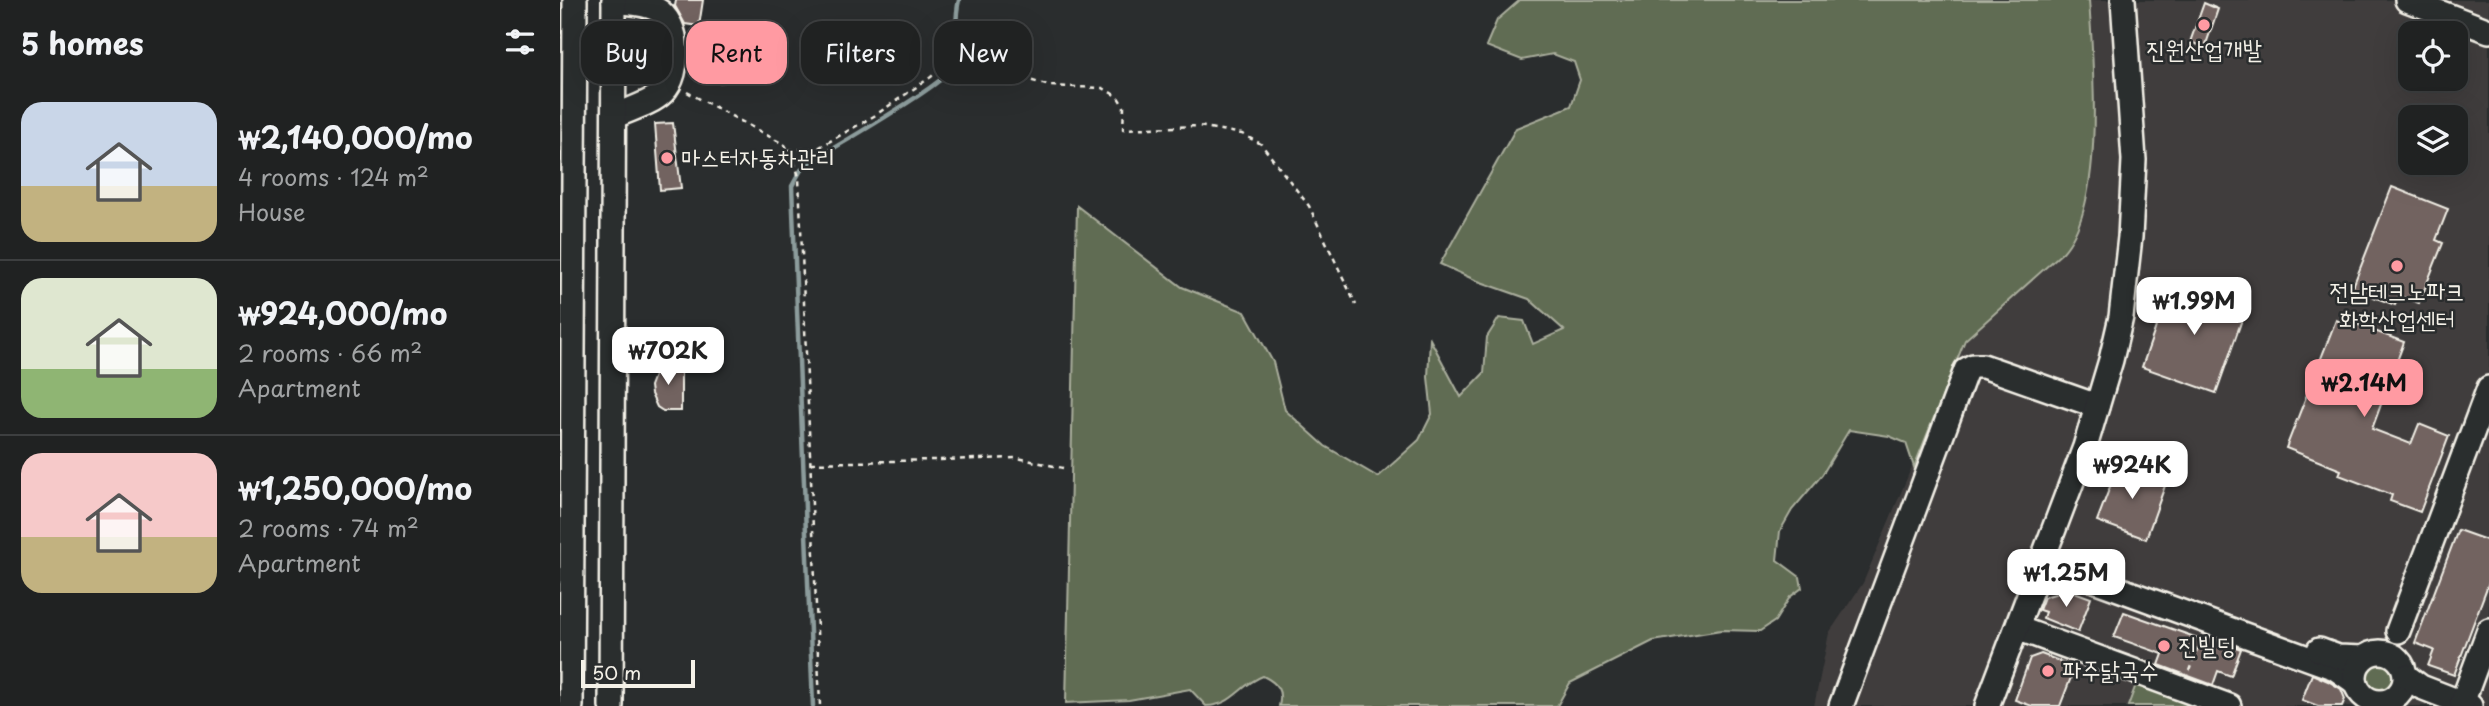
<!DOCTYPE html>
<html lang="en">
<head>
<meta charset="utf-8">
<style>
  body { margin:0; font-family:"Playpen Sans","Poor Story",sans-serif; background:#2d2f2f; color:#f1f3f6; height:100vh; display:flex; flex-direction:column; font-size:26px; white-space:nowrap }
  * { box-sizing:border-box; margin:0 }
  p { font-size:23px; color:#a2a4a5 }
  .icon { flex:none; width:38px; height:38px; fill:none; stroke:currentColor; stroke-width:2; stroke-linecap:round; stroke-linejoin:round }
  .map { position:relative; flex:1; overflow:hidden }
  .details { display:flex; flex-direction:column; background:#202222; width:560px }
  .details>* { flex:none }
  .banner { position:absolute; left:21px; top:21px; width:665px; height:63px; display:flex; gap:14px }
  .fabs { position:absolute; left:1838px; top:21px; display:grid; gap:14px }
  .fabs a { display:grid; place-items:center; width:70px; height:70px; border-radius:14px; background:#202222; box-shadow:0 7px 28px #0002,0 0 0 2px #3d3f40; font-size:35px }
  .scale { position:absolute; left:21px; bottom:18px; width:114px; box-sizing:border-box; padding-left:7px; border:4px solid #f4f1e8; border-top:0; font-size:19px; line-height:24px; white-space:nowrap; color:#f4f1e8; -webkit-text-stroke:5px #2a2d2e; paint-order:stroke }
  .price { position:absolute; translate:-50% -60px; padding:0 16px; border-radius:14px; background:#fff; color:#222; font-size:23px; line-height:46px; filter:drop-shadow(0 2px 4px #0008) }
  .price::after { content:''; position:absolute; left:50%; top:42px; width:21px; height:16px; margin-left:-10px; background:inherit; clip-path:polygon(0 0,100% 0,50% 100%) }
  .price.active { background:#ff9aa2; color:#111 }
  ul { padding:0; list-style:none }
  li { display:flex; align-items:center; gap:21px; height:175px; padding:0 21px }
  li+li { border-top:2px solid #3d3f40 }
  li span { display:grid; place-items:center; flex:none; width:196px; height:140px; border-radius:21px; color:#555 }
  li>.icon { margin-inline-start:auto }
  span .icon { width:84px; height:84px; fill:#fffc; stroke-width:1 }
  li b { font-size:30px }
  h2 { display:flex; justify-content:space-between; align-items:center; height:84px; padding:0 21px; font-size:30px }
  .chip { padding:0 24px; border-radius:21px; background:#202222; box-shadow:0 7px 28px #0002,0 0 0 2px #3d3f40; font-size:24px; line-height:63px }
  .chip.active { background:#ff9aa2; color:#111 }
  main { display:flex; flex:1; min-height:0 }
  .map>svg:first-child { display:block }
  .built { fill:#403d3d; fill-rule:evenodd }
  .green { fill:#616c52; stroke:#aaae9d; stroke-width:2 }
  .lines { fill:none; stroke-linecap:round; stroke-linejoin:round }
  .stream { stroke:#8c9c9c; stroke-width:4.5 }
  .building { fill:#726361; stroke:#f4f1e8; stroke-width:2 }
  .minor-casing { stroke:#f4f1e8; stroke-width:28 }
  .path { stroke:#f4f1e8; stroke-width:2.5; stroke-dasharray:5 5; stroke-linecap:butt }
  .minor { stroke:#2a2d2e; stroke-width:23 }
  .poi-dot { fill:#ff9aa2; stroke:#2a2d2e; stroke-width:2.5 }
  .labels { text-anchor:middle; stroke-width:5; stroke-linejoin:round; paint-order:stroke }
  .poi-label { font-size:24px; fill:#f4f1e8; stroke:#2a2d2e; text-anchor:start }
</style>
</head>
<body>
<main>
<section class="details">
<h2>5 homes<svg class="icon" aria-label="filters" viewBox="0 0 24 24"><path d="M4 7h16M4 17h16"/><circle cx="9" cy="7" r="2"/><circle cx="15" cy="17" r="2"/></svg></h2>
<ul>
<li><span style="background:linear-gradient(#c9d6e8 60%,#c2b280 0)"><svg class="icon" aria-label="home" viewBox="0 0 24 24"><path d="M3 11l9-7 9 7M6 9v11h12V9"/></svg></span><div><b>₩2,140,000/mo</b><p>4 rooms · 124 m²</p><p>House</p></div></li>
<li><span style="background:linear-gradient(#dfe7d0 65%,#8fb573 0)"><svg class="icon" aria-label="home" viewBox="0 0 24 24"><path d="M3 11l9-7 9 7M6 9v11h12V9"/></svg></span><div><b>₩924,000/mo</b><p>2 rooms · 66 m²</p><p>Apartment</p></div></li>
<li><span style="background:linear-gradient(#f6c9c9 60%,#c2b280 0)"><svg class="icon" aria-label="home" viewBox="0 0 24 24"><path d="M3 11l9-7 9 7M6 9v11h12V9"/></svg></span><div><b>₩1,250,000/mo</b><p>2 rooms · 74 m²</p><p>Apartment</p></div></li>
</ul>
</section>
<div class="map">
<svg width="1929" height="706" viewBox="0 0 1929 706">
  <rect width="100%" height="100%" fill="#2a2d2e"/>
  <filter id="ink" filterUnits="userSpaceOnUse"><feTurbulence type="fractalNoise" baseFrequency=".0143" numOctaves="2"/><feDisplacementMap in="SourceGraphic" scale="14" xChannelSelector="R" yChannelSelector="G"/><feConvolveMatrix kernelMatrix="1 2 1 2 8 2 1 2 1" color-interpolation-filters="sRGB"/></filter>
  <g filter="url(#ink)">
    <path class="built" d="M1529 0H1929V706H1254L1269 633 1303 583 1405 340 1503 252 1511 243 1524 211 1531 152 1535 86ZM1850 33H1895V79H1850ZM1850 117H1895V163H1850Z"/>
    <g class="green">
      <path d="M960 0H1529C1533 62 1546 205 1503 252L1405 340 1354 467 1346 443 1329 436 1289 430 1262 475 1232 510 1220 531 1217 560 1240 577 1242 588 1230 597 1215 621 1200 631 1161 630 1093 641 1010 683 997 706H719C723 690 717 683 703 676 679 685 673 706 646 706L630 689 569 700 506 703 517 206 622 287 685 312 713 362 725 410 765 446 818 477 859 440 872 414 868 377 870 339 901 397 924 373 927 337 939 318 964 321 973 344 1004 330 969 299 915 280 880 264 956 128 1011 106 1020 80 1014 62 993 54 962 60 926 46 937 20Z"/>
      <circle cx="1820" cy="677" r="19"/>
      <path d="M1577 682 1640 706H1568Z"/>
    </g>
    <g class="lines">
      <path class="stream" d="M253 706 232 186 241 170 250 162C272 149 383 85 390 70 400 49 393 22 399 0"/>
    </g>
    <g class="building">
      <path d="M116 0H143L139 26 125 24 115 6Z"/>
      <path d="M1644 3 1658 9 1645 47 1630 42Z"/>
      <path d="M163 34 165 82 147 83V35Z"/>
      <path d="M113 123 121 188 100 190 95 124Z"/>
      <path d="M1832 187 1888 209 1876 240 1883 243 1859 303 1839 296 1835 305 1792 289Z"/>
      <path d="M1612 281 1686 308 1656 393 1582 367Z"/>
      <path d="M1776 320 1786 324 1788 321 1844 342 1812 429 1851 444 1859 424 1889 436 1860 512 1830 501 1832 495 1779 475 1781 470 1726 448Z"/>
      <path d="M104 363H121V411H103L97 407 91 394 90 386 95 373Z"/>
      <path d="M1559 463 1607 480 1586 539 1537 521Z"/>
      <path d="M1898 530 1929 541V582L1894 675 1868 666 1874 650 1855 643Z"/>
      <path d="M1509 590 1531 598 1518 632 1483 618 1485 612 1479 610 1484 597Z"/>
      <path d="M1564 612 1646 641 1648 637 1681 649 1671 676 1658 671 1653 685 1599 665 1603 654 1554 637Z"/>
      <path d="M1481 654 1515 667 1500 706H1472L1455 700 1470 658Z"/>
      <path d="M1752 674 1768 681 1781 689 1785 699 1782 706H1758L1742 700Z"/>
    </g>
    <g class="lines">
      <defs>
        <g id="minor">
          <path d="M1847 0 1929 31"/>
          <path d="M54 1C67 3 85 3 96 9 121 22 121 74 103 92 91 104 70 109 55 116"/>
          <path d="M1482 561 1775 668 1795 682"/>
          <path d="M1457 628 1669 706"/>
          <path d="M1838 631 1929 388"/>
          <path d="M1759 650 1778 657 1803 658"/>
          <circle cx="1820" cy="677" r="25"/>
          <path d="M1846 676 1861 687 1910 706"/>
          <path d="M1902 703 1929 630"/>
          <path d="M11 706 15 0"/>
          <path d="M51 706 54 0"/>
          <path d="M1281 706 1406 370 1413 366H1423L1537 406"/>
          <path d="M1427 706 1525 447 1551 360 1561 317 1570 237 1574 160 1563 0"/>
        </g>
      </defs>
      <use href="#minor" class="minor-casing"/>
      <g class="path">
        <path d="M127 92 225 145 233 158 239 177 260 706"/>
        <path d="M229 150 258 148 314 116 371 77 384 65 444 72 489 86 543 88 558 97 564 107 563 129 639 126 682 134 701 144 749 206 796 305"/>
        <path d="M250 463 458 458 503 468"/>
        <path d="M1629 671 1641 638"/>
      </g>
      <use href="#minor" class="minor"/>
    </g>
  </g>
  <g class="poi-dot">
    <circle cx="1644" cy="25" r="7"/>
    <circle cx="107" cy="158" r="7"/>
    <circle cx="1837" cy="266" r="7"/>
    <circle cx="1604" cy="646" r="7"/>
    <circle cx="1488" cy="671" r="7"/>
  </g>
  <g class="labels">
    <g class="poi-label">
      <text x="1644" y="58" text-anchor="middle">진원산업개발</text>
      <text x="121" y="166">마스터자동차관리</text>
      <text x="1837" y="300" text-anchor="middle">전남테크노파크<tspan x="1837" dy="28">화학산업센터</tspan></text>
      <text x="1618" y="654">진빌딩</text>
      <text x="1502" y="679">파주닭국수</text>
    </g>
  </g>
</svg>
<div class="fabs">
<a><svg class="icon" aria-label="locate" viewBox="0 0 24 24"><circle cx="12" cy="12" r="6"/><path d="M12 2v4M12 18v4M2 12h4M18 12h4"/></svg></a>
<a><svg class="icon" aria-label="layers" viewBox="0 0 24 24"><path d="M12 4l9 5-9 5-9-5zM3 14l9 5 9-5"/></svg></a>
</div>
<div class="scale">50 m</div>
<b class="price" style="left:1634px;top:337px">₩1.99M</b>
<b class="price" style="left:108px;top:387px">₩702K</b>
<b class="price active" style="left:1804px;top:419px">₩2.14M</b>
<b class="price" style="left:1572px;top:501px">₩924K</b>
<b class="price" style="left:1506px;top:609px">₩1.25M</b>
<div class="banner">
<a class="chip">Buy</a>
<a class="chip active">Rent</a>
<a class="chip">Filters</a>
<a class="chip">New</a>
</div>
</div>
</main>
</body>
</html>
